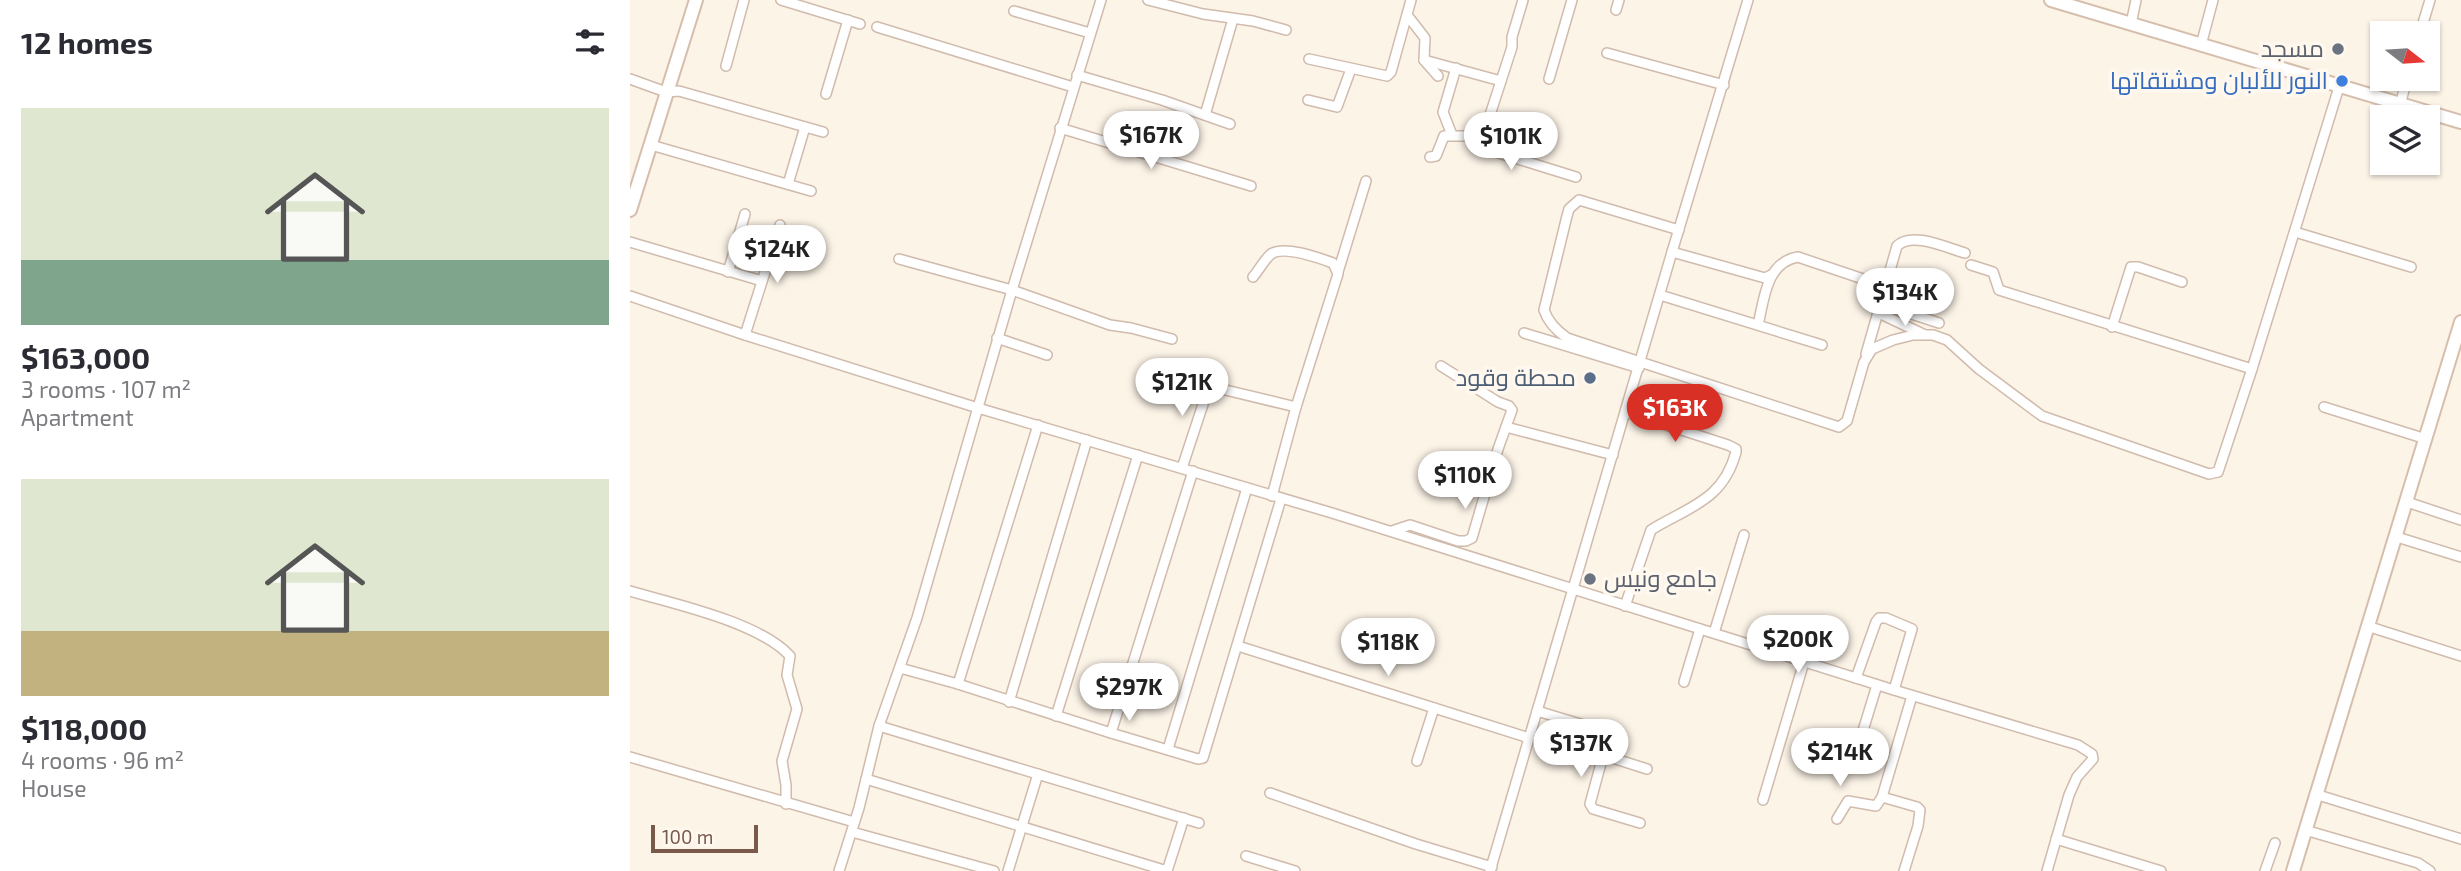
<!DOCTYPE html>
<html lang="en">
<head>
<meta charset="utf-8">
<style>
  body { margin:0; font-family:"Exo 2",Cairo,sans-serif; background:#f7f7f7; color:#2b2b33; height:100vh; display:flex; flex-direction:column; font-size:26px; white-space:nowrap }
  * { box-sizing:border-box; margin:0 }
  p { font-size:23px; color:#7c7c81 }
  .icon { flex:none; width:38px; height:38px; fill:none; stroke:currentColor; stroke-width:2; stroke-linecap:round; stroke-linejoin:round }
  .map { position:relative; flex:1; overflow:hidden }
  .details { display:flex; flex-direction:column; background:#fff; width:630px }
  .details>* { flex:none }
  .needle { width:46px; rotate:107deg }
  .fabs { position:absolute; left:1740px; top:21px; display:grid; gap:14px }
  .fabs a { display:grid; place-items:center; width:70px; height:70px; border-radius:0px; background:#fff; box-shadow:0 2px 5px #0004; font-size:35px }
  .scale { position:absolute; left:21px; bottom:18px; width:107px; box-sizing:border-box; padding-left:7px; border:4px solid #79594a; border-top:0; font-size:19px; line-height:24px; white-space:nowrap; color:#79594a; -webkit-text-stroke:5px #fff8ef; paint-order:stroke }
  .price { position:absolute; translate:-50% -60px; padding:0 16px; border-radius:24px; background:#fff; color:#222; font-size:23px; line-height:46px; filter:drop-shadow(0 2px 4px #0008) }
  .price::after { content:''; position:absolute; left:50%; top:42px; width:21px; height:16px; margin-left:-10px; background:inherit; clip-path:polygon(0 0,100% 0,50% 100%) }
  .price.selected { background:#d93025; color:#fff }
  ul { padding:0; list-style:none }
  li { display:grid; align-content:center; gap:14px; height:371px; padding:0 21px }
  li span { display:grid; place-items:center; height:217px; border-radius:0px; color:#555 }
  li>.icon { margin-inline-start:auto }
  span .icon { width:126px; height:126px; fill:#fffc; stroke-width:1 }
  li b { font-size:30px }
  h2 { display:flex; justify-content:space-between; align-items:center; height:84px; padding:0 21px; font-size:30px }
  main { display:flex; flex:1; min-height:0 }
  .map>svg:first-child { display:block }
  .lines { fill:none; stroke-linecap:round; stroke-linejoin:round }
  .street-casing { stroke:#d0bbac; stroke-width:12 }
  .secondary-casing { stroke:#d6beac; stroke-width:16 }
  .street { stroke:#fff; stroke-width:9 }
  .secondary { stroke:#fff; stroke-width:12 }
  .worship-dot { fill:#6b7280; stroke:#fff8ef; stroke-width:2.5 }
  .shop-dot { fill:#3f7fe0; stroke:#fff8ef; stroke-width:2.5 }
  .service-dot { fill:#5c6f8a; stroke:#fff8ef; stroke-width:2.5 }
  .labels { text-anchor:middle; stroke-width:7; stroke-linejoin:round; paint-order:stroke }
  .worship-label { font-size:24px; fill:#5b616d; stroke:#fff8ef; text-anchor:end }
  .shop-label { font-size:24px; fill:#366cbe; stroke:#fff8ef; text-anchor:end }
  .service-label { font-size:24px; fill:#4e5e75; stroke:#fff8ef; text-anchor:end }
</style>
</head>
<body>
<main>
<section class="details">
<h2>12 homes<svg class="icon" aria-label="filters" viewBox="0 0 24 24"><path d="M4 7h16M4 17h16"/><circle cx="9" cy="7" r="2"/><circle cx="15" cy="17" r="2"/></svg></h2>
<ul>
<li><span style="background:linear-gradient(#dfe7d0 70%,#7fa58c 0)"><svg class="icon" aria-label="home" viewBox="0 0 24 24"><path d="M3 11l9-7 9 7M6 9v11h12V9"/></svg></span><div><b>$163,000</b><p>3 rooms · 107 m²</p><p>Apartment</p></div></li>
<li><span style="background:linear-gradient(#dfe7d0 70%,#c2b280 0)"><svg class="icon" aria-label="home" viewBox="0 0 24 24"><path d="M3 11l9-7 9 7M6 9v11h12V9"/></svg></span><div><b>$118,000</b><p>4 rooms · 96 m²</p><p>House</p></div></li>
</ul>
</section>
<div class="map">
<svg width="1831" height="871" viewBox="0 0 1831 871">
  <rect width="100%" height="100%" fill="#fdf4e8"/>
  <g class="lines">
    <defs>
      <g id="street">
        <path d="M151 0 230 24"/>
        <path d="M518 0 573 14 623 21 656 30"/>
        <path d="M893 0 882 37V47L860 115 850 136 851 144 859 150 946 177"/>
        <path d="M986 10 989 0"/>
        <path d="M384 11 460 33"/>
        <path d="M777 15 795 38 794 60 808 76"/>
        <path d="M1501 24 1506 0"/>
        <path d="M247 27 443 87"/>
        <path d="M1790 33 1800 0"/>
        <path d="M1571 45 1583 0"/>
        <path d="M977 53 1094 85"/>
        <path d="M679 59 757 76 761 72 781 0"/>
        <path d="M794 60 871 81"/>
        <path d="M96 66 114 0"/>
        <path d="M447 75 532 100 600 124"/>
        <path d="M0 79 36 92 49 91 193 132"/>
        <path d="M919 79 942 0"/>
        <path d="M196 94 218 20"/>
        <path d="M678 100 707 107 721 69"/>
        <path d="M1770 105 1777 79"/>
        <path d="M575 115 603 19"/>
        <path d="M430 128 621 186"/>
        <path d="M822 135 813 112 826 68"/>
        <path d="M21 145 181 191"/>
        <path d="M800 157 806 156 814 136H850"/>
        <path d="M158 184 175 127"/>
        <path d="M1049 230 949 200 939 209 937 216 914 310C918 322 927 331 937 338L1209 427 1217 421 1234 362 1242 349 1263 340 1283 335H1303L1317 340 1349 369 1412 416 1579 474 1588 472 1622 369 1709 87"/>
        <path d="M1665 232 1781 267"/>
        <path d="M0 242 132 281"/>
        <path d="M1042 252 1135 278 1141 275"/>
        <path d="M269 259 382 290 480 325 501 328 542 339"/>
        <path d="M1341 265 1363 272 1369 290 1622 369"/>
        <path d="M98 272 115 214"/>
        <path d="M708 272 736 181"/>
        <path d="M623 277C629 270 634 260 641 254 654 245 689 258 703 263L708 274 666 407 642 496"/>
        <path d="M1030 295 1192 345"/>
        <path d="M0 296 115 335 348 408 702 513 1264 690 1448 745 1462 754 1463 759 1447 777 1439 795 1417 871"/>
        <path d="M1251 304 1309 323"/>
        <path d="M1128 325C1134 300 1136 262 1168 257L1236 280C1244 291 1245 305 1253 315L1293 334"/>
        <path d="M1482 327 1501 267H1508L1552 282"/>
        <path d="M894 333 1009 368"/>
        <path d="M115 335 150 225"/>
        <path d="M367 338 417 355"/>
        <path d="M1236 354 1267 246C1282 231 1317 248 1335 253"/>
        <path d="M1694 407 1796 439"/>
        <path d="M876 427 983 455"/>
        <path d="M552 468 579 386 666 407"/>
        <path d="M1777 502 1831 520"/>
        <path d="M762 531 780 525 828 541H836L842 538 868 449 882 410 879 406 868 402 811 366"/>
        <path d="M1767 537 1831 557"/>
        <path d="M0 591C44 604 129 622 160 656L157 675 167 709 152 761 156 785V804"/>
        <path d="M995 606 1021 530C1058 507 1093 501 1106 452V449L1098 445 996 412"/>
        <path d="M1737 626 1831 656"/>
        <path d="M1084 633 1114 535"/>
        <path d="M608 646 899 738"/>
        <path d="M270 668 328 684 481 733 563 471"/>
        <path d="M1226 678 1246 622 1249 618H1256L1282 629 1264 690"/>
        <path d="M1054 682 1070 629"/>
        <path d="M328 684 408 425"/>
        <path d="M379 702 457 440"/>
        <path d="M907 711 977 732 978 737 960 804 963 809 1010 823"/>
        <path d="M426 716 508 455"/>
        <path d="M249 726 569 823"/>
        <path d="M481 733 568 759 573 758 651 499"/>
        <path d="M538 749 617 488"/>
        <path d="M973 755 1017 769"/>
        <path d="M0 757 224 822"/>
        <path d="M787 761 804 708"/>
        <path d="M1223 763 1247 685"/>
        <path d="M236 779 537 871"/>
        <path d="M640 793 786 844 862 867"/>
        <path d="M1685 794 1831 839"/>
        <path d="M1133 800 1174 662"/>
        <path d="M1207 819 1218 801 1246 806 1252 797"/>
        <path d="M1675 830 1788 863 1800 871"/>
        <path d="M222 832 364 871"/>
        <path d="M1426 839 1531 871"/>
        <path d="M616 856 665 871"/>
        <path d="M209 871 229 808 249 726 287 618 382 290 471 0"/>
        <path d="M378 871 408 774"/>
        <path d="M537 871 554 818"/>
        <path d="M860 871 1042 252 1118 0"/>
        <path d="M1274 871 1288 826 1290 810 1287 807 1252 797 1282 696"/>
        <path d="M1635 871 1645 843"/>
      </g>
      <g id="secondary">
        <path d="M1421 0 1831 122"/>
        <path d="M0 210 66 0"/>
        <path d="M1663 871 1831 322"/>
      </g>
    </defs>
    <use href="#street" class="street-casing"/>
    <use href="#secondary" class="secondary-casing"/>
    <use href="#street" class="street"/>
    <use href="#secondary" class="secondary"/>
  </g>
  <g class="worship-dot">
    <circle cx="1708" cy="49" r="7"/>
    <circle cx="960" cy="579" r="7"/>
  </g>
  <circle class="shop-dot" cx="1712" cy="81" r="7"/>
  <circle class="service-dot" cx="960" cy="378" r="7"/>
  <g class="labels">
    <g class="worship-label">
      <text x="1694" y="57">مسجد</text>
      <text x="974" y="587" text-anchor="start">جامع ونيس</text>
    </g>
    <g class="shop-label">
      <text x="1698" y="89">النور للألبان ومشتقاتها</text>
    </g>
    <g class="service-label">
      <text x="946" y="386">محطة وقود</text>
    </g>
  </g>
</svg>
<div class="fabs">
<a><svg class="needle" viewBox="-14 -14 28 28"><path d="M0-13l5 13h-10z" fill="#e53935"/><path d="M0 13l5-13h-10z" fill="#7c7c81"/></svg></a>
<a><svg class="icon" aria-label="layers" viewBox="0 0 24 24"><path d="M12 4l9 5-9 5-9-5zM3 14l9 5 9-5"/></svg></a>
</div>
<div class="scale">100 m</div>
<b class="price" style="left:521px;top:171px">$167K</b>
<b class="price" style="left:881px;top:172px">$101K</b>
<b class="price" style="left:147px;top:285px">$124K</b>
<b class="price" style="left:1275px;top:328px">$134K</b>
<b class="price" style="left:552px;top:418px">$121K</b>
<b class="price selected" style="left:1045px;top:444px">$163K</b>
<b class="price" style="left:835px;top:511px">$110K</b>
<b class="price" style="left:1168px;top:675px">$200K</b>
<b class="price" style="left:758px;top:678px">$118K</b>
<b class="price" style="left:499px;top:723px">$297K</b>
<b class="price" style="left:951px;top:779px">$137K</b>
<b class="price" style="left:1210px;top:788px">$214K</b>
</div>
</main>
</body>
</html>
